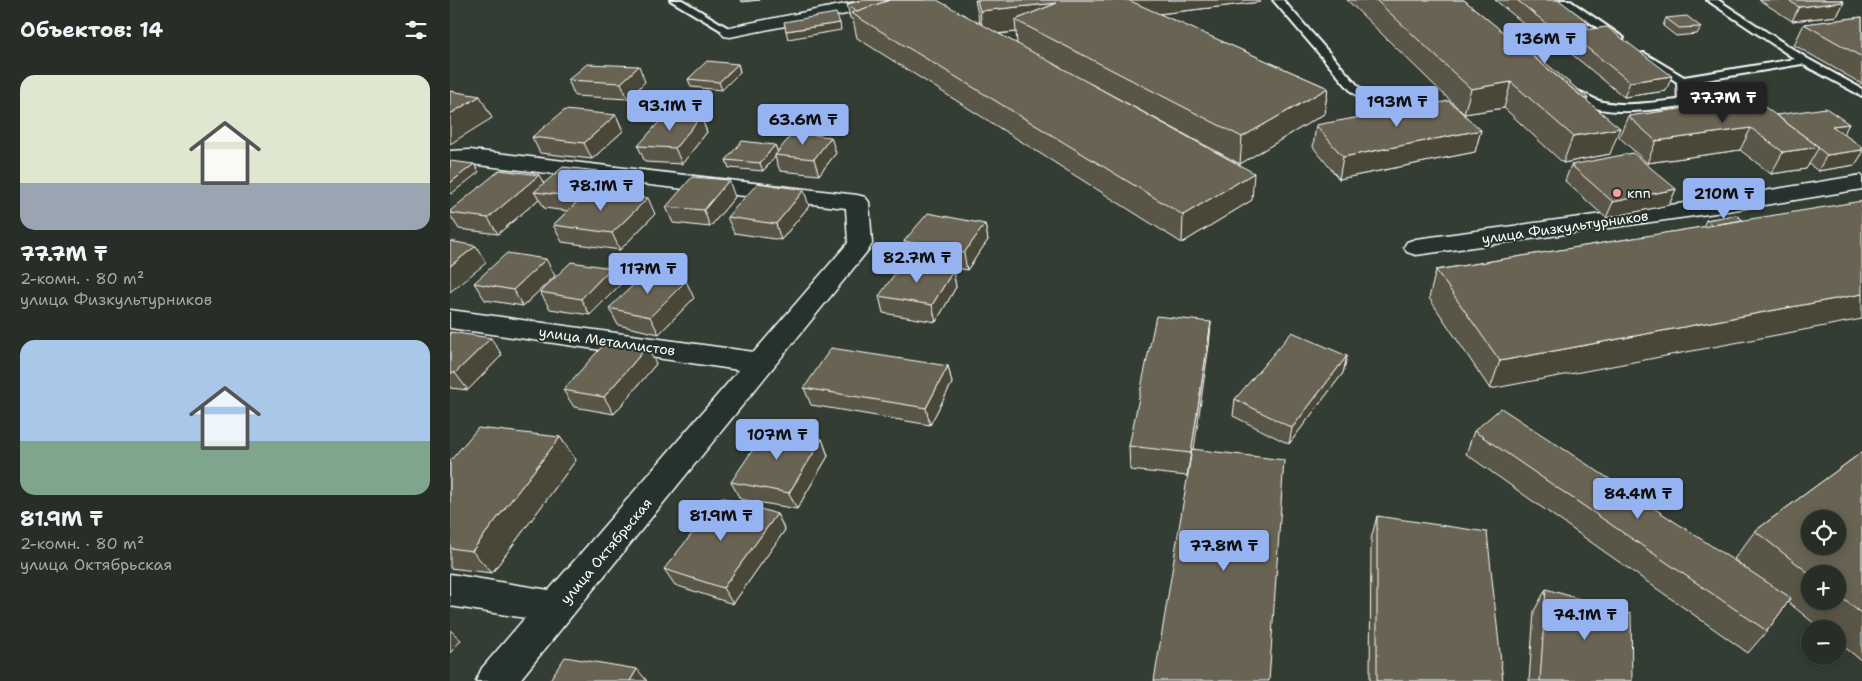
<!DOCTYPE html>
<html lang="ru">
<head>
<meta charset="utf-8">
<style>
  body { margin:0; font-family:"Shantell Sans",sans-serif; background:#2e362f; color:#f1f3f6; height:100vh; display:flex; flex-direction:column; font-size:19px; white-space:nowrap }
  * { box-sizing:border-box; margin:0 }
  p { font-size:16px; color:#a4a8a7 }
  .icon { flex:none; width:28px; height:28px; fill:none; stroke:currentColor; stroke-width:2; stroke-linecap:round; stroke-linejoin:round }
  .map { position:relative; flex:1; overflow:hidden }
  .panel { display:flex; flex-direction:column; background:#262e27; width:450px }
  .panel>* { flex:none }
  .fabs { position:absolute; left:1351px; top:510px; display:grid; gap:10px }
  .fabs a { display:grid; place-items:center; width:45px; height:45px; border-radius:50%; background:#262e27; box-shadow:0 2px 12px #0003,0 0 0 1px #424a44; font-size:25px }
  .price { position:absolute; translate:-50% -42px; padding:0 11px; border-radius:5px; background:#95b2f1; color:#111; font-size:16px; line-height:32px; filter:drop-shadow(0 1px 2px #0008) }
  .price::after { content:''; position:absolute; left:50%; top:30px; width:15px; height:11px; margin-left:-8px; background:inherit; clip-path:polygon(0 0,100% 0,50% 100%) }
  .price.on { background:#222; color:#fff }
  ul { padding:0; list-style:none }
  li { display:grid; align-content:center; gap:10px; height:265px; padding:0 20px }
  li span { display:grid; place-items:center; height:155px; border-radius:15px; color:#555 }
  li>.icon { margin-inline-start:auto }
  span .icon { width:90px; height:90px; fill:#fffc; stroke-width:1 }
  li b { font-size:21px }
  h2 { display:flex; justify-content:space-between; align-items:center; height:60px; padding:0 20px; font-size:21px }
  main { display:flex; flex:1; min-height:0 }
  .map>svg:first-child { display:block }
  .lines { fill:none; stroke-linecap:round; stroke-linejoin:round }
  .lane-casing { stroke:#fff; stroke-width:4 }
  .street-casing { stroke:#fff; stroke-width:3 }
  .lane { fill:#26332d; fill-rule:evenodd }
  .street { fill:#26332d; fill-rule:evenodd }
  .wall { fill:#5a5647; stroke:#fff; fill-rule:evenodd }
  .shaded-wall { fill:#4a4639; stroke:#fff }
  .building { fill:#696452; stroke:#fff; fill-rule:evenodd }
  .poi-dot { fill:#ff9aa2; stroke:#26332d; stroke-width:2 }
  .labels { text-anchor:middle; stroke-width:4; stroke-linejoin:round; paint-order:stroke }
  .poi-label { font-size:14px; fill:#fff; stroke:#26332d; text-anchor:start }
  .street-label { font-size:14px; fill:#fff; stroke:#26332d }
</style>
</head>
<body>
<main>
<section class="panel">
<h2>Объектов: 14<svg class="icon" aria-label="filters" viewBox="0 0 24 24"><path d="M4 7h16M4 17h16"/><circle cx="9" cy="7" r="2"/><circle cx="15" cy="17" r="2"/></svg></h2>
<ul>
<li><span style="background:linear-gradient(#dfe7d0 70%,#9aa5b1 0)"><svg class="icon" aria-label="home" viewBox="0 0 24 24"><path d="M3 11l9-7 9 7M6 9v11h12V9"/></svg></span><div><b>77.7M ₸</b><p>2-комн. · 80 m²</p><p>улица Физкультурников</p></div></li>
<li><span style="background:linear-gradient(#a9c7e8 65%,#7fa58c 0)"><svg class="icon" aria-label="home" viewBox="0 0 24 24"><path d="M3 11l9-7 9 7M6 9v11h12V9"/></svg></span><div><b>81.9M ₸</b><p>2-комн. · 80 m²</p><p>улица Октябрьская</p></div></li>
</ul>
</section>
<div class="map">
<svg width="1412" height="681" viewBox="0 0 1412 681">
  <rect width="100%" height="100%" fill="#333d34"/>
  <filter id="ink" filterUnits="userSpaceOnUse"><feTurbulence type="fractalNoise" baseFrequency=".02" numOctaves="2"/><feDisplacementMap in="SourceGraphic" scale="10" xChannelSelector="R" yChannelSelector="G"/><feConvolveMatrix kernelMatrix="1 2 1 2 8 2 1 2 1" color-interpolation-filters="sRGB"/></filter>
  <g filter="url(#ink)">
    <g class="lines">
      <defs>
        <g id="lane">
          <path d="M220 0H232L285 32 277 34Z"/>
          <path d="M823 0H833L909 87 924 99 958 107V111L916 103 901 91Z"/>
          <path d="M1108 0H1119L1174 38 1165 40Z"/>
          <path d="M1257 0H1268L1358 59 1412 89V96L1352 64 1238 83 1240 103 1234 106C1202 109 1143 121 1119 93L1120 91C1130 88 1142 100 1153 102 1178 107 1203 102 1228 100L1227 82 1190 58V54L1194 53 1234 77 1345 59Z"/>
        </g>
        <g id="street">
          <path d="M474 0 471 4 465 5 411 11 280 37 274 36 271 32 274 28 280 27 411 1Z"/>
          <path d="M20 150 407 195 415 197 419 202 422 244 419 249 69 681H26L32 668 75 618 0 606V574L99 590 289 370 0 328V310L304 352 398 243 396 208 20 164 0 165V151Z"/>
          <path d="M1412 175V189L1265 213 966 255 957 252 954 247 957 242 966 239 1265 199Z"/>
        </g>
      </defs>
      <use href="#lane" class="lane-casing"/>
      <use href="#street" class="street-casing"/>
      <use href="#lane" class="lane"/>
      <use href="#street" class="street"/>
    </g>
    <g class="wall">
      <path d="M525 0H810V2L709 14 878 88 874 114 790 164 641 84 802 200 732 243 407 38 403 20 400 18 397 4 530 24ZM566 32 567 44 549 34H550Z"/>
      <path d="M897 0H1014L1055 34 1138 98 1137 101 1160 154 1113 163 1054 108 1014 114Z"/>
      <path d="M1045 0H1109L1137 29 1216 91 1174 97 1113 47 1115 40 1098 43Z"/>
      <path d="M1309 0H1391L1394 2 1387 16 1342 21Z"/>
      <path d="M1412 17V84L1344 45 1354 24Z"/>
      <path d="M1216 18 1251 27 1247 34 1226 36 1213 26Z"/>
      <path d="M288 64 290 72 272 90 241 87 238 79Z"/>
      <path d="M118 80 195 82 178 99 125 96Z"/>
      <path d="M166 115 173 131 142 159 90 153 82 137Z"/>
      <path d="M1326 115 1399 124 1393 134 1412 147V154L1405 165 1368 171 1359 164 1356 169 1321 174 1290 150 1197 163 1169 137 1178 116Z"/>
      <path d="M251 117 257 132 232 164 195 162 188 146Z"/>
      <path d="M866 125 1031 130 1025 152 889 179 863 147Z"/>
      <path d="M325 145 328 152 386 153 369 175 330 171 325 157 313 171 279 168 276 160Z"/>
      <path d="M1121 165 1226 189 1219 205 1156 218 1115 181Z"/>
      <path d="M148 171 156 187 151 192 205 214 170 250 112 242 103 225 118 211 94 208 89 199 48 234 9 229 0 215V211L94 184Z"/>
      <path d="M285 197 260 227 223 223 216 207Z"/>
      <path d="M359 206 331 240 284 233 277 217Z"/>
      <path d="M1286 215 1040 389 979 298 986 270 1253 227 1256 220Z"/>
      <path d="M535 224 538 240 517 270 458 258 454 241Z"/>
      <path d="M161 268 170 285 140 315 100 309 90 292Z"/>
      <path d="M503 271 506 287 486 322 433 313 429 296Z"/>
      <path d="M105 276 73 306 35 300 24 283Z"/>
      <path d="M244 298 209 334 168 325 159 308Z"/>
      <path d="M761 322 759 345 737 476 680 470 679 446Z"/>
      <path d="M0 332 52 355 18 390 0 388Z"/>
      <path d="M897 356 893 373 839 444 783 416 785 399Z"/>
      <path d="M206 364 164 414 124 407 113 390Z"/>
      <path d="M498 366 502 383 480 425 361 405 354 388Z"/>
      <path d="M1024 431 1294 567 1284 559 1305 531 1412 452V661L1388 642V629H1371L1338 602 1317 631 1298 653 1016 454ZM1360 574H1388V601H1360Z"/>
      <path d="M110 437 126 460 42 573 0 568V461Z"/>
      <path d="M372 439 378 456 347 509 290 499 281 482Z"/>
      <path d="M327 514 335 530 283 604 225 585 214 569Z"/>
      <path d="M927 516 1053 681H920L921 539Z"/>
      <path d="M1096 589 1182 681H1079L1084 611Z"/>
    </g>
    <g class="shaded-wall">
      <path d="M291 0H310L292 2Z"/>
      <path d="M666 0H810V2L666 19Z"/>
      <path d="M1394 2 1387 16 1342 21 1349 7Z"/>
      <path d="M607 3 565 20 566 32 533 35 530 11Z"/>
      <path d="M390 23 391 30 338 39 336 31Z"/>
      <path d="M1139 23 1134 37 1117 32 1115 40 1098 43 1102 28Z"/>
      <path d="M288 64 290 72 272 90 269 82Z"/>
      <path d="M189 66 195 82 178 99 171 83Z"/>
      <path d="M1222 76 1216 91 1174 97 1180 82Z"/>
      <path d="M1061 82 1054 108 1014 114 1021 89Z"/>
      <path d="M878 88 874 114 790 164 792 137Z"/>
      <path d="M30 96 42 118 0 144V114Z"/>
      <path d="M166 115 173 131 142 159 134 143Z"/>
      <path d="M251 117 257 132 232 164 225 148Z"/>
      <path d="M1399 124 1390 140 1382 126Z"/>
      <path d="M1170 128 1160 154 1113 163 1123 136Z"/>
      <path d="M1301 128 1290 150 1197 163 1206 141Z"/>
      <path d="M1031 130 1025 152 889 179 893 157Z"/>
      <path d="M381 137 386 153 369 175 364 159Z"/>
      <path d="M325 145 328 153 325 155V157L313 171 310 163Z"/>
      <path d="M1369 147 1356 169 1321 174 1333 152Z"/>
      <path d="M1412 150V154L1405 165 1368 171 1377 155Z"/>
      <path d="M24 164 29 172 1 194 0 193V183Z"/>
      <path d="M148 171 156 187 130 213 121 196Z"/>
      <path d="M804 173 802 200 732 243 733 215Z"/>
      <path d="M89 175 98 191 84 192 89 199 48 234 38 218Z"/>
      <path d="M279 180 285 197 260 227 254 210Z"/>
      <path d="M1226 189 1219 205 1156 218 1163 202Z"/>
      <path d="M354 190 359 206 331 240 326 224Z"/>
      <path d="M198 198 205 214 170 250 162 233Z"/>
      <path d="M535 224 538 240 517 270 514 253Z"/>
      <path d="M26 246 36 263 0 292V266Z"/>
      <path d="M96 259 105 276 73 306 63 290Z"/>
      <path d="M161 268 170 285 140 315 131 299Z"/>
      <path d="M503 271 506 287 486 322 482 305Z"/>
      <path d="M236 281 244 298 209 334 200 317Z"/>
      <path d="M1412 294V319L1040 389 1050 361Z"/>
      <path d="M761 322 759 345 740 477 741 453Z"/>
      <path d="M41 338 52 355 18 390 5 373Z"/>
      <path d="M197 347 206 364 164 414 154 397Z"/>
      <path d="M897 356 893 373 839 444 842 428Z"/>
      <path d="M498 366 502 383 480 425 476 408Z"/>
      <path d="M110 437 126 460 42 573 22 551Z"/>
      <path d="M372 439 378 456 347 509 339 493Z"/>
      <path d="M327 514 335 530 283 604 273 588Z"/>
      <path d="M0 630 11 640 0 653Z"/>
      <path d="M187 669 197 681H180Z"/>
    </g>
    <g class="building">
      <path d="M415 0H440L407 11 397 4Z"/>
      <path d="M440 0H487L804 173 733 215 401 13Z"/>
      <path d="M527 0H678L878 88 792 137 565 20 607 3 530 11Z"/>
      <path d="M926 0H1014L1170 128 1123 136 1061 82 1021 89Z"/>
      <path d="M1067 0H1109L1139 23 1102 28Z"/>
      <path d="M1338 0H1391L1394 2 1349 7Z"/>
      <path d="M386 13 390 23 336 31 334 22Z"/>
      <path d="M1237 16 1251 27 1229 28 1216 18Z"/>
      <path d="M1412 17V57L1354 24Z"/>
      <path d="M1157 27 1222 76 1180 82 1117 32Z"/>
      <path d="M1059 33 1138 98 1135 99 1055 34Z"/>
      <path d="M257 61 288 64 269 82 238 79Z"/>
      <path d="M137 64 189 66 171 83 118 80Z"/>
      <path d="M0 91 30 96 0 114Z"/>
      <path d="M1304 99 1369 147 1333 152 1301 128 1206 141 1178 116Z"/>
      <path d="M999 101 1031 130 893 157 866 125Z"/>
      <path d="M1376 108 1399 124 1382 126 1412 147V150L1377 155 1368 148 1369 147 1326 115Z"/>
      <path d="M115 110 166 115 134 143 82 137Z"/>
      <path d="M215 115 251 117 225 148 188 146Z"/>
      <path d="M343 133 381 137 364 159 325 155Z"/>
      <path d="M292 141 325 145 310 163 276 160Z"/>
      <path d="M1183 153 1226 189 1163 202 1121 165Z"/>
      <path d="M0 161 24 164 0 183Z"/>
      <path d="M113 167 148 171 121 196 84 192Z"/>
      <path d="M50 170 89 175 38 218 0 213V211Z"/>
      <path d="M242 177 279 180 254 210 216 207Z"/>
      <path d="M308 183 354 190 326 224 277 217Z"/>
      <path d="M140 190 198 198 162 233 103 225Z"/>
      <path d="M1412 201V294L1050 361 986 270Z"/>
      <path d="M478 213 535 224 514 253 454 241Z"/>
      <path d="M1286 215 1293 220 1262 225 1256 220Z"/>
      <path d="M0 241 26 246 0 266Z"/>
      <path d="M57 253 96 259 63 290 24 283Z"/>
      <path d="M121 262 161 268 131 299 90 292Z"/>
      <path d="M453 262 503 271 482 305 429 296Z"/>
      <path d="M196 273 236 281 200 317 159 308Z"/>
      <path d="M706 316 761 322 741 453 679 446Z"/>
      <path d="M0 332 41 338 5 373H0Z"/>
      <path d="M842 332 897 356 842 428 785 399Z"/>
      <path d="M157 341 197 347 154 397 113 390Z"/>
      <path d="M381 348 498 366 476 408 354 388Z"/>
      <path d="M1051 408 1341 598 1317 631 1024 431Z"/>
      <path d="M28 428 110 437 22 551 0 548V461Z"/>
      <path d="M316 430 372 439 339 493 281 482Z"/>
      <path d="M742 449 834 460 819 681H704Z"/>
      <path d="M1412 452V614L1388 595V574H1360L1305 531ZM1360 519H1388V546H1360Z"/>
      <path d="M271 497 327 514 273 588 214 569Z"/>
      <path d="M927 516 1037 532 1053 681H927Z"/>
      <path d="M1096 589 1181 614 1182 681H1090Z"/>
      <path d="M115 657 187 669 180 681H99Z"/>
    </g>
  </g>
  <circle class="poi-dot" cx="1167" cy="193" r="5"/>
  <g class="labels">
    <g class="poi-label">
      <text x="1177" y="198">кпп</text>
    </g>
    <g class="street-label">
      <text transform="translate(1115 227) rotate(-8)" y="5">улица Физкультурников</text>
      <text transform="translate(157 341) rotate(8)" y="5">улица Металлистов</text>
      <text transform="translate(156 551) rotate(-50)" y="5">улица Октябрьская</text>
    </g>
  </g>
</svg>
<div class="fabs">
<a><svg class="icon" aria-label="locate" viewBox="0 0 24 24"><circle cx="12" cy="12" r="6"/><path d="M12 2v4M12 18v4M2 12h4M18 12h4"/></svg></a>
<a>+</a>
<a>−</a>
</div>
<b class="price" style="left:1095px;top:65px">136M ₸</b>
<b class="price on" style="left:1273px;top:124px">77.7M ₸</b>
<b class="price" style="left:947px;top:128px">193M ₸</b>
<b class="price" style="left:220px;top:132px">93.1M ₸</b>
<b class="price" style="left:353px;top:146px">63.6M ₸</b>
<b class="price" style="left:151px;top:212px">78.1M ₸</b>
<b class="price" style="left:1274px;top:220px">210M ₸</b>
<b class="price" style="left:467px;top:284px">82.7M ₸</b>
<b class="price" style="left:198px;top:295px">117M ₸</b>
<b class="price" style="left:327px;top:461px">107M ₸</b>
<b class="price" style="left:1188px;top:520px">84.4M ₸</b>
<b class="price" style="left:271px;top:542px">81.9M ₸</b>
<b class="price" style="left:774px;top:572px">77.8M ₸</b>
<b class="price" style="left:1135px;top:641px">74.1M ₸</b>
</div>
</main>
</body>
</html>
